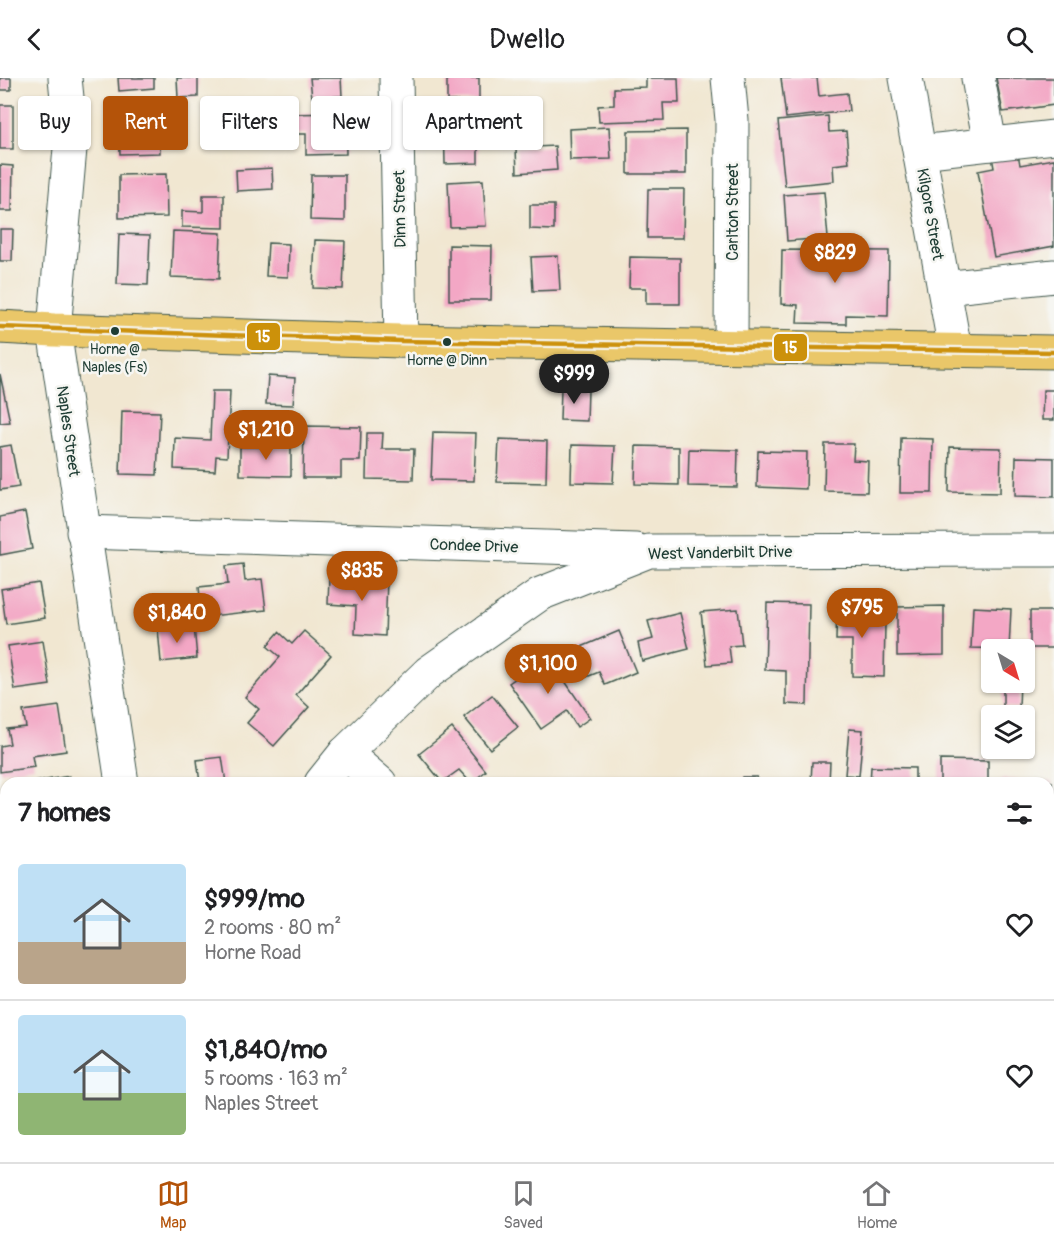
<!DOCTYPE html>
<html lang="en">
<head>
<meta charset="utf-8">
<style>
  body { margin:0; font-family:Pangolin,sans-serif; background:#f6f6f6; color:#202124; height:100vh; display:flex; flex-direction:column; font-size:22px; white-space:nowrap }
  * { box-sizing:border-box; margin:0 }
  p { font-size:20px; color:#757577 }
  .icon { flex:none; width:33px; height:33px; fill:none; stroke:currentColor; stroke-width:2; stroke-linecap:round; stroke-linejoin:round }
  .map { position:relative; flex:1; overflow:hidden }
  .drawer { position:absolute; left:0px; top:699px; width:1054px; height:386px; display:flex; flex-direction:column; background:#fff; border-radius:18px 18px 0 0; box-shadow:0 2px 4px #0004 }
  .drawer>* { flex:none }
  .hud { position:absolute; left:18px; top:18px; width:600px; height:54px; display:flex; gap:12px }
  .needle { width:39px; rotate:142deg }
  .tools { position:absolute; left:981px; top:561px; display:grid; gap:12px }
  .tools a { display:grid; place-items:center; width:54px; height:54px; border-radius:6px; background:#fff; box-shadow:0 2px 4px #0004; font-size:30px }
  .price { position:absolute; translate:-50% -51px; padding:0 14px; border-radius:21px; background:#b45309; color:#fff; font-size:20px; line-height:39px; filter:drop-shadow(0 2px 3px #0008) }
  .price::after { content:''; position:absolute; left:50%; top:36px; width:18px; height:14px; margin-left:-9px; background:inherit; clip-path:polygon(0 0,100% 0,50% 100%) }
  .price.active { background:#222; color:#fff }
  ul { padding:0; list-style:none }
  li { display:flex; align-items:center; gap:18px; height:150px; padding:0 18px }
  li+li { border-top:2px solid #e0e0e0 }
  li span { display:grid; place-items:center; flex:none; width:168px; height:120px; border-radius:6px; color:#555 }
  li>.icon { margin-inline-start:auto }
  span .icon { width:72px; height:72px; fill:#fffc; stroke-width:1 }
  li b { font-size:26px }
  h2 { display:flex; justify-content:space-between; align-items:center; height:72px; padding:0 18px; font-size:26px }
  .tag { padding:0 21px; border-radius:6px; background:#fff; box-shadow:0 2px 4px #0004; font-size:21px; line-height:54px }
  .tag.active { background:#b45309; color:#fff }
  header { display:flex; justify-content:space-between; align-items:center; height:78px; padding:0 18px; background:#fff; font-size:27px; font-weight:600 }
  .tabs { display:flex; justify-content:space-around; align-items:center; height:84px; border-top:2px solid #e0e0e0; background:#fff; font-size:16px; color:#757577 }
  .tabs a { display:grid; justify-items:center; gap:3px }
  .tabs .active { color:#b45309 }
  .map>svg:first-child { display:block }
  .building { fill:#f3a7c5 }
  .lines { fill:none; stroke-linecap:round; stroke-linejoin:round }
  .minor-casing { stroke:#3e564c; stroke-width:35 }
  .major-casing { stroke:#3e564c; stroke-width:35 }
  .minor { stroke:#fff; stroke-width:33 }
  .major { stroke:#eac769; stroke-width:33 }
  .bus-1-casing { stroke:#f6f6f2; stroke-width:9 }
  .bus-1 { stroke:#cc910a; stroke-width:4.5 }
  .bus-dot { fill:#1f3d34; stroke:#f6f6f2; stroke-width:2 }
  .labels { text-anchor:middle; stroke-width:5; stroke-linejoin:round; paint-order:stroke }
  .bus-label { font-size:14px; fill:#1f3d34; stroke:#f6f6f2 }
  .street-label { font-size:16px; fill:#1f3d34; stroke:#f6f6f2 }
  .line-badge { stroke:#f6f6f2; stroke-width:2 }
  .badge-label { font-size:16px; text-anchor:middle; font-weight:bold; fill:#fff }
</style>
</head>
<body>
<header><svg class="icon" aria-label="back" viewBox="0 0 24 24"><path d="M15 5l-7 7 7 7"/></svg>Dwello<svg class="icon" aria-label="search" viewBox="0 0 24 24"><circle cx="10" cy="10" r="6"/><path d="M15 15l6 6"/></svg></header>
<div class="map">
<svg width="1054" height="1084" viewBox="0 0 1054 1084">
  <rect width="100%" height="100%" fill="#f6f6f2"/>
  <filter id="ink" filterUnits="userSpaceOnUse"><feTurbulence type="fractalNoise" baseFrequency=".0167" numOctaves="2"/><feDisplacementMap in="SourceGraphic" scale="12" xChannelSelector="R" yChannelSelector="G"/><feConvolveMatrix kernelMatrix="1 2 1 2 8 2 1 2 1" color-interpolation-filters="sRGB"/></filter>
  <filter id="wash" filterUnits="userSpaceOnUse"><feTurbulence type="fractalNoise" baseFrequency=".008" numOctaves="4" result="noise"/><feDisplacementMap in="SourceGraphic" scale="24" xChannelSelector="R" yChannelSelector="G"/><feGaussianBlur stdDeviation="1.35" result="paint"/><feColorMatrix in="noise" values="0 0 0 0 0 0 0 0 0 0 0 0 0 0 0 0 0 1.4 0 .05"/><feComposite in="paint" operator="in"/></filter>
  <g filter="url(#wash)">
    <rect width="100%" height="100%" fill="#f1e7d1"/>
    <g id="blocks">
      <g class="building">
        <rect x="0" y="0" width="11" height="12"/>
        <path d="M118 0H154V10L119 13Z"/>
        <path d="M177 0H198V19L178 20Z"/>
        <path d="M310 0H341L342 18 312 20Z"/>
        <rect x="447" y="0" width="32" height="23"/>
        <path d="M646 0H678L679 25H663L664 42 599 44 598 28 614 27V10L646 9Z"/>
        <path d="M781 0H817L819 18 847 15 849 33 786 40Z"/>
        <path d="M996 0H1054V27L1003 34Z"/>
        <rect x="0" y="27" width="13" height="44"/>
        <path d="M345 35 346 76 306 77V56H286L285 36Z"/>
        <path d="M828 38 829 54 846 53 849 85 833 87 834 103 785 108 778 43Z"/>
        <path d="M478 39V85L445 86 444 40Z"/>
        <path d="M159 41 160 75 120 76 119 42Z"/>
        <path d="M609 49 611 81 570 82 569 51Z"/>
        <path d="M686 52V96H628V53Z"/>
        <path d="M555 68 557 92 517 95 516 70Z"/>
        <path d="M1017 69 1020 87 1054 81V168L994 179 978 93 994 90 991 73Z"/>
        <path d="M0 87 13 88 12 133H0Z"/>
        <path d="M272 90 273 111 237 113 236 92Z"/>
        <path d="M166 96 167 139 119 140V97Z"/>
        <path d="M311 97H345V143L310 142Z"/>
        <path d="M483 102 486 148 450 149 448 104Z"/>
        <path d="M648 111H684L683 160H647Z"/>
        <path d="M824 114 828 160 787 163 784 117Z"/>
        <path d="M203 117H224V150L182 149V133L203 134Z"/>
        <path d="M530 127H554V152L530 151Z"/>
        <path d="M0 151H13L12 183H0Z"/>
        <path d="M173 153 221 155 219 201 171 199Z"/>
        <path d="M119 156 150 157 148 207 117 206Z"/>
        <path d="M315 162 345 163 343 211 313 210Z"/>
        <path d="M268 165 289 166 288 199 266 198Z"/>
        <path d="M449 167 492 168 491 222H449Z"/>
        <path d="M782 172 889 173 888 238 846 237V246L797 245 798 227 781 226Z"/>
        <path d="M558 178 560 212 533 213 531 179Z"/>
        <path d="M630 179 680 180V226H646V210H629Z"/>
        <path d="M0 296 10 344 0 345Z"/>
        <path d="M268 298 295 300 293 327 266 326Z"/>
        <path d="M561 311 588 312 587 343 560 342Z"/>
        <path d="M1043 312H1054V342H1042Z"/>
        <path d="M212 313H230L227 379 216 378 215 393 174 391 175 360 210 362Z"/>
        <path d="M122 333 160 334 157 397 120 396Z"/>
        <path d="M304 348 361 349 360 383H341V400H303Z"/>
        <path d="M433 354 476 355 474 403 431 402Z"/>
        <path d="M367 355H383L382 371H414L413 402 366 401Z"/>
        <path d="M901 360 933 361 932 415H900Z"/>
        <path d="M499 361 547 363 546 405 497 404Z"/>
        <path d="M825 366H854L853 382 868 383 867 414 824 413Z"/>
        <path d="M11 367 19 409 0 412V369Z"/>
        <path d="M572 367 615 368 613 405 571 404Z"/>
        <path d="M636 368 679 369V407L635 406Z"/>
        <path d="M240 369H291V398L240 397Z"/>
        <path d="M950 369 1001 370 1000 415 949 414Z"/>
        <path d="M689 371 738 372 737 409 688 408Z"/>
        <path d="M758 373 807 374 806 411 757 409Z"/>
        <path d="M1016 379 1054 380V419L1015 418Z"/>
        <path d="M25 434 32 471 0 477V439Z"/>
        <path d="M243 486 245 503 262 501 266 532 202 539 199 509 228 506 226 488Z"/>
        <path d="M329 499 387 501 385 558 355 556 356 528 328 526Z"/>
        <path d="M39 505 45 540 6 546 1 511Z"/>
        <path d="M767 525 809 526 807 627 786 626V593L765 592Z"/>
        <path d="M837 526H869V545H885L884 599 852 598V562H836Z"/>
        <path d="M944 528V577L897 578V529Z"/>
        <path d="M973 529 1011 531 1009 571 971 570Z"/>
        <path d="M738 531 742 567 729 568 731 585 707 587 701 534Z"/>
        <rect x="1030" y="533" width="24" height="37"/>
        <path d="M680 535 689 571 642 583 638 565 653 561 648 543Z"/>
        <path d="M194 548 197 580 161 584 158 551Z"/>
        <path d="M304 553 331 577 296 617 309 629 274 668 247 645 259 631 245 619 280 579 267 568 279 554 292 566Z"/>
        <path d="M619 553 636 594 605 607 599 594 584 600 572 573Z"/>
        <path d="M43 563 50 607 15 612 8 568Z"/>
        <path d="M548 578 590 640 577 649 567 633 541 651 509 605Z"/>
        <path d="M1003 604H1020L1019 630 1003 629Z"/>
        <path d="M492 617 518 649 490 671 464 639Z"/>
        <path d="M59 628 66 673 32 678 34 689 0 694V668L10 666 7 651 26 649 23 633Z"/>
        <path d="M452 650 486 693 471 705 459 692 442 704 419 676Z"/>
        <path d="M849 651 863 652 859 698 845 697Z"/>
        <path d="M222 679 226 705H200L197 682Z"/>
        <path d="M940 682 988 683V705H940Z"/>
        <path d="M812 684H830L829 705H811Z"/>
        <path d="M871 689 915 690V705H870Z"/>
        <path d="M69 698 70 705H35V704Z"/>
        <rect x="742" y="699" width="15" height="6"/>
        <path d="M1000 701 1040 703V705H1000Z"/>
        <path d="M1048 703 1052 704 1050 733H1048Z"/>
        <rect x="1048" y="872" width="6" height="40"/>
        <path d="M1054 1050V1084H1030L1029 1078H1048V1051Z"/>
        <path d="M258 1078H310V1080L259 1084Z"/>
        <path d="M430 1078H470L471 1084H431Z"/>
        <rect x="600" y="1078" width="33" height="6"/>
        <path d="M826 1078H867L868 1080 860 1084H828Z"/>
        <rect x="956" y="1078" width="41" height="6"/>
      </g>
    </g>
  </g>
  <g filter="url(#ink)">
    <use href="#blocks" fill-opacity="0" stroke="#3e564c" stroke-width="1.5"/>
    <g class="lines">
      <defs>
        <g id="minor">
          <path d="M65 0 71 59 54 252 122 705"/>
          <path d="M396 0 401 263"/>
          <path d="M728 0 732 42 731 267"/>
          <path d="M906 0 955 272"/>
          <path d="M978 0 990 66"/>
          <path d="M920 74 1054 59"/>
          <path d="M944 210 1054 198"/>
          <path d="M83 454 636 472"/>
          <path d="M345 675 380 705"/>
          <path d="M321 705 345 675 429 594 540 516 649 473 1054 472"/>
          <path d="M1048 808H1054"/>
          <path d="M0 849 6 850"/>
          <path d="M186 1078V1084"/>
          <path d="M532 1078V1084"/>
        </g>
        <path id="major" d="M0 249 54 252 401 263 1054 274"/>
      </defs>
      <use href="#minor" class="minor-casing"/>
      <use href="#major" class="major-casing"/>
      <use href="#minor" class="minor"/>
      <use href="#major" class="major"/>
      <defs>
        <path id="bus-1" d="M0 249 401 263 1054 274"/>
      </defs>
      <use href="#bus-1" class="bus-1-casing"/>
      <use href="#bus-1" class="bus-1"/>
    </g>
  </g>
  <g class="bus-dot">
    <circle cx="115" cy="253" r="5"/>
    <circle cx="447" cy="264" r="5"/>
  </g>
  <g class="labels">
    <g class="bus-label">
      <text x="115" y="276">Horne @<tspan x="115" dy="18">Naples (Fs)</tspan></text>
      <text x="447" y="287">Horne @ Dinn</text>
    </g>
    <g class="street-label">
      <text transform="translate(399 131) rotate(-91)" y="6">Dinn Street</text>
      <text transform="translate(732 134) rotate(-90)" y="6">Carlton Street</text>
      <text transform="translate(931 136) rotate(80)" y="6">Kilgore Street</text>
      <text transform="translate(69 353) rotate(82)" y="6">Naples Street</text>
      <text transform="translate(474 467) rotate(2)" y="6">Condee Drive</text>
      <text transform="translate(720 474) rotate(-1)" y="6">West Vanderbilt Drive</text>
    </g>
  </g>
  <g class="line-badge">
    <rect x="246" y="244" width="35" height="29" rx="6" fill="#cc910a"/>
    <rect x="773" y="255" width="35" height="29" rx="6" fill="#cc910a"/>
  </g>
  <g class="badge-label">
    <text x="263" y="264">15</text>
    <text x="790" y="275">15</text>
  </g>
</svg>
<div class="tools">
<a><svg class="needle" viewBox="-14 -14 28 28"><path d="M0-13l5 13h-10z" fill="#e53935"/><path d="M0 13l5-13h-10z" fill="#757577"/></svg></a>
<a><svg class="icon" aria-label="layers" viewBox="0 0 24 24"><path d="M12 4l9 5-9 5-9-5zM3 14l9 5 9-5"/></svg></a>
</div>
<b class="price" style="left:835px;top:206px">$829</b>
<b class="price active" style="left:574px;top:327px">$999</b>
<b class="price" style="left:266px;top:383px">$1,210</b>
<b class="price" style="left:362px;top:524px">$835</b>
<b class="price" style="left:862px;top:561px">$795</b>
<b class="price" style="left:177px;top:566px">$1,840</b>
<b class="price" style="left:548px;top:617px">$1,100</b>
<div class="hud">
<a class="tag">Buy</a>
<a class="tag active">Rent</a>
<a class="tag">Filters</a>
<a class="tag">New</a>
<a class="tag">Apartment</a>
</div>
<section class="drawer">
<h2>7 homes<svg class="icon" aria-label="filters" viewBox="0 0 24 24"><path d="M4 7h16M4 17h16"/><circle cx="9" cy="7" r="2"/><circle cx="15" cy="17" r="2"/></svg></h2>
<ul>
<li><span style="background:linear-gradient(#bfe0f5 65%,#b9a48a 0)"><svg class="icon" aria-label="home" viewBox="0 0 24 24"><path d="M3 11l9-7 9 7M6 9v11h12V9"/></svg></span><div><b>$999/mo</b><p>2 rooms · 80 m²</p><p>Horne Road</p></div><svg class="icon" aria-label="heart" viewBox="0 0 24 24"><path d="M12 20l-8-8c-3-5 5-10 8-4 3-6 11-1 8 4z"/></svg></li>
<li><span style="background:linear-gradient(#bfe0f5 65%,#8fb573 0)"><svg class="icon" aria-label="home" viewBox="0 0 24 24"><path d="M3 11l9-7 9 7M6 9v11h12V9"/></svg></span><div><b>$1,840/mo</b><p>5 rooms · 163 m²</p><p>Naples Street</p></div><svg class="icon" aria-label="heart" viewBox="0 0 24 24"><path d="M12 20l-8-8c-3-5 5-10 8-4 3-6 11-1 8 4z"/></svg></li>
</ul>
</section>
</div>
<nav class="tabs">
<a class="active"><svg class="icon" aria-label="map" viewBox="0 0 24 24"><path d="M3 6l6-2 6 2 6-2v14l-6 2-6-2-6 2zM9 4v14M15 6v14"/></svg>Map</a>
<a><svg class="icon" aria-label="saved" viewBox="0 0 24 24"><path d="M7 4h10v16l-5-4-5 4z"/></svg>Saved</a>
<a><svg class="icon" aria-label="home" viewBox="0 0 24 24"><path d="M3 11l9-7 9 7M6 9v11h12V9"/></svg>Home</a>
</nav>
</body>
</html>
